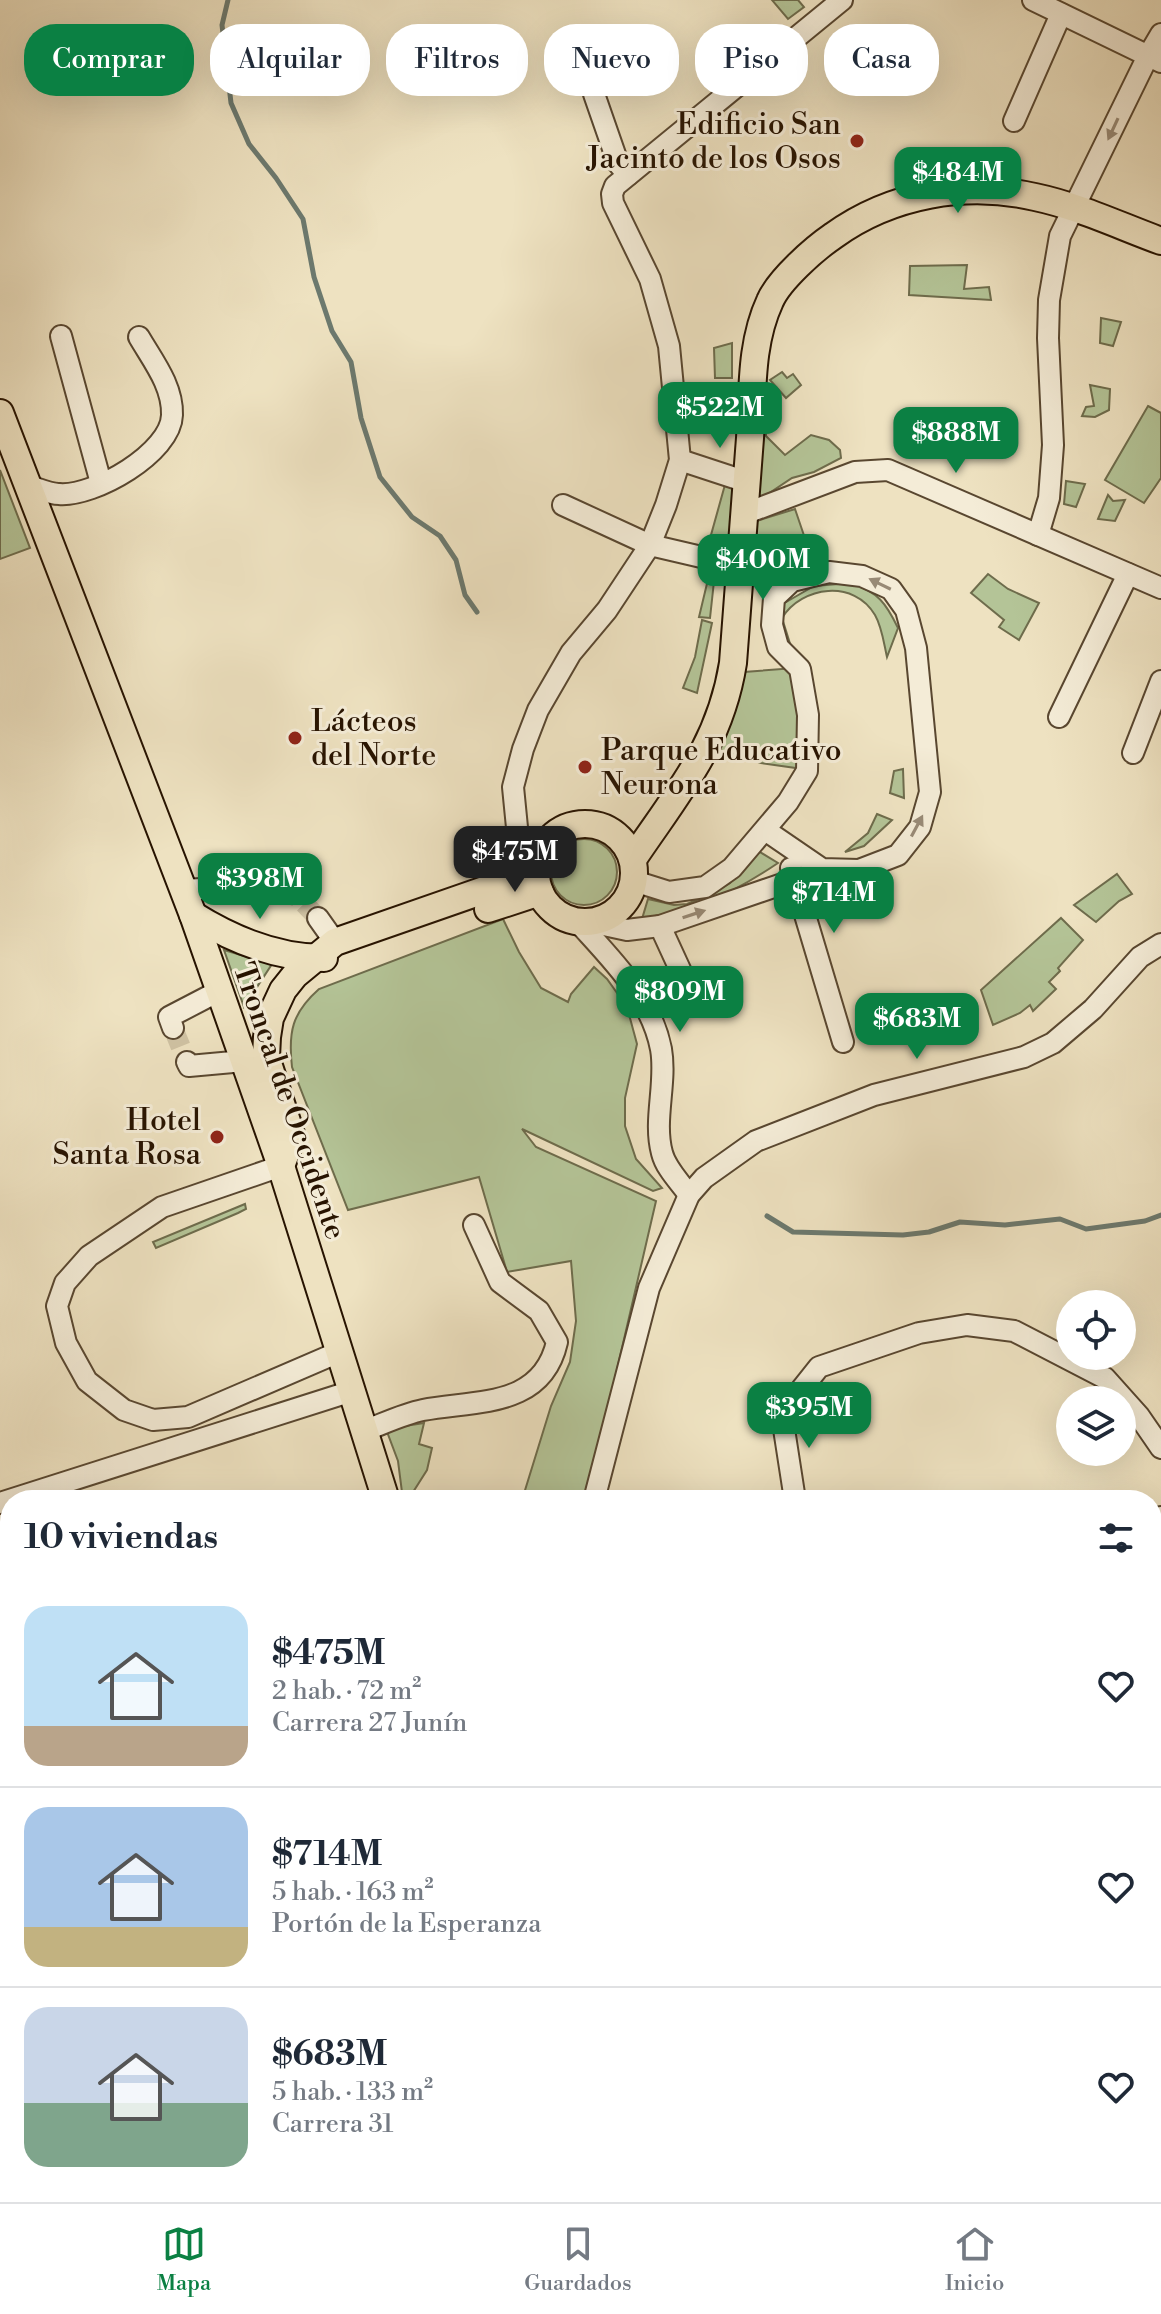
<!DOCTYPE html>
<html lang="es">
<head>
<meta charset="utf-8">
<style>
  body { margin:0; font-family:"Libre Bodoni",serif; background:#f2f2f3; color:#1f2937; height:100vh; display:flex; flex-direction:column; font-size:30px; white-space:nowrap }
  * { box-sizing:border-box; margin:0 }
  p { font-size:26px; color:#747a83 }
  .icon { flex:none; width:44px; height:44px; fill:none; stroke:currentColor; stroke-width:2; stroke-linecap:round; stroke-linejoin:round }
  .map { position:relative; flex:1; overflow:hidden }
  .sheet { position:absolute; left:0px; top:1490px; width:1162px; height:712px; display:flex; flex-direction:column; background:#fff; border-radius:32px 32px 0 0; box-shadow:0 8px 32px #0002 }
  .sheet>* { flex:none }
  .hud { position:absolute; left:24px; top:24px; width:1114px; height:72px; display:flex; gap:16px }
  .tools { position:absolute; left:1056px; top:1290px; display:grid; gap:16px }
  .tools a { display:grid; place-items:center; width:80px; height:80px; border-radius:50%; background:#fff; box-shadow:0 8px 32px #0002; font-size:40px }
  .price { position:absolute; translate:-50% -68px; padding:0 18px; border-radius:16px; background:#0b8043; color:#fff; font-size:26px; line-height:52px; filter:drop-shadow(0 2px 4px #0008) }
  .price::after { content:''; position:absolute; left:50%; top:48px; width:24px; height:18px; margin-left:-12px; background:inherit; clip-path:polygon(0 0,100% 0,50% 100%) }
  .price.active { background:#222; color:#fff }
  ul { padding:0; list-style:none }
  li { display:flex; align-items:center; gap:24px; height:200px; padding:0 24px }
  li+li { border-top:2px solid #e0e1e3 }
  li span { display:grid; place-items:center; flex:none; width:224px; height:160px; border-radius:24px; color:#555 }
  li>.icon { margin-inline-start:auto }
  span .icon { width:96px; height:96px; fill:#fffc; stroke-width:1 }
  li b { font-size:34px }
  h2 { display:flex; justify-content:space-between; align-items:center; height:96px; padding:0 24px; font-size:34px }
  .pill { padding:0 28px; border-radius:32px; background:#fff; box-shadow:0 8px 32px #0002; font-size:28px; line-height:72px }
  .pill.active { background:#0b8043; color:#fff }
  .menu { display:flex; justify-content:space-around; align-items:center; height:112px; border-top:2px solid #e0e1e3; background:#fff; font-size:22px; color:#747a83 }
  .menu a { display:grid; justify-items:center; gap:4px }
  .menu .active { color:#0b8043 }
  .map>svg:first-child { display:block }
  .green { fill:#b4c497; stroke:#6e6c4c; stroke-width:2 }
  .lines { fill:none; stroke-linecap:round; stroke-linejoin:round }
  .stream { stroke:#6c796e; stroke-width:5 }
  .minor-tunnel { stroke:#d0c3a4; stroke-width:20; stroke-dasharray:20 10; stroke-linecap:butt }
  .minor-casing { stroke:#594730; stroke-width:24 }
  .major-casing { stroke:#271300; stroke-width:30 }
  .minor { stroke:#f4ecd7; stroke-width:20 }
  .major { stroke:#eee2c1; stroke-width:26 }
  .oneway { fill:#988a76 }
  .poi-dot { fill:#8f2418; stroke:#f4ecd7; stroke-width:3 }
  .labels { text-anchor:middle; stroke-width:6; stroke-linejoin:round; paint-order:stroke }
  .poi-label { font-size:30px; fill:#271300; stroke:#f4ecd7; text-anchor:end }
  .street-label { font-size:30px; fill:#271300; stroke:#f4ecd7 }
</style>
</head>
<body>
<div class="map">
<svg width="1161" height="2202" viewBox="0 0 1161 2202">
  <rect width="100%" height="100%" fill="#eee2c1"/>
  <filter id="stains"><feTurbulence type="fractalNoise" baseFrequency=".0025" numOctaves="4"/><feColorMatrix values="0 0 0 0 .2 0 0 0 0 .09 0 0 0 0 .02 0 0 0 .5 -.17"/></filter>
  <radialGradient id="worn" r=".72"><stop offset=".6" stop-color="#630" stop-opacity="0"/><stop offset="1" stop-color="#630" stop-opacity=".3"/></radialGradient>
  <g class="green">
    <path d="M772 0H798L804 7 788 19Z"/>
    <path d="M642 55 649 61 625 77 630 84 616 94 613 84 619 80 616 75Z"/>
    <path d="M967 265 964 289 989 287 991 300 909 295 910 266Z"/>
    <path d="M1101 318 1121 322 1113 346 1100 343Z"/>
    <path d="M732 343V378H715L714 348Z"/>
    <path d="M782 372 787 378 793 374 801 385 786 398 770 380Z"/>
    <path d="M1090 385 1110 389 1109 410 1095 417 1082 416 1086 407 1094 406Z"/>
    <path d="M760 393 765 400 766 436 785 455 811 435 829 440 840 450 841 458 814 472 792 478 759 500Z"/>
    <path d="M720 395 730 396V423H722Z"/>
    <path d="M1148 406 1161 413V478L1144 503 1105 480Z"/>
    <path d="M0 470 30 548 0 559Z"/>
    <path d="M726 481 736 490 731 556 706 553Z"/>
    <path d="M1066 481 1085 484 1076 507 1064 504Z"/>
    <path d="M1108 495 1113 501 1125 500 1115 521 1098 519Z"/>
    <path d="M795 509 813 562 788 570C778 551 774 540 750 539V523Z"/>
    <path d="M710 571 715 572 710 618 699 617Z"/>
    <path d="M988 574 1008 589 1039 603 1019 640 999 627 1004 620 971 593Z"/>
    <path d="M851 583C878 592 886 603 898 628L887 657C884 644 882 627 875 615 854 579 802 586 782 618L792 650 779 629 781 605 814 586Z"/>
    <path d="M702 620 712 623 697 693 683 688 695 657Z"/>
    <path d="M795 668 803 769 761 763 720 750 744 672Z"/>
    <path d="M903 769 904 798 890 793 894 771Z"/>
    <path d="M877 814 892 820 864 846 845 852 868 833Z"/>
    <circle cx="584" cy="872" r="33"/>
    <path d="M755 849 778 863C738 890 690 915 642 919L648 899 674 905 687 904 711 894 730 883Z"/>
    <path d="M1117 874 1132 894 1119 901 1096 922 1074 905Z"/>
    <path d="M1061 918 1083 940 1058 968 1060 971 1049 982 1056 989 1033 1011 1030 1005 1020 1013 993 1025 981 990Z"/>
    <path d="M503 919 519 952 541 988 568 1002 571 994 594 967 607 979 627 1007 637 1044 625 1098V1126L636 1159 662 1188 653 1191 522 1129 536 1147 656 1201 612 1391 592 1500H522L551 1406 570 1362 576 1321 571 1261 507 1272 479 1177 348 1210 292 1067C288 1032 292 1013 319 989Z"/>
    <path d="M224 950 272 964 244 1007Z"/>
    <path d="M961 996 972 1027 944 1034 939 1018 918 1020 921 1034 904 1040 892 1007Z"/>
    <path d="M245 1204 246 1209 238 1213 156 1248 153 1242Z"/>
    <path d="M424 1423 419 1444 432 1448 427 1470 408 1500H403L398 1461 386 1429Z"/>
    <path d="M492 2192H634V2202H499Z"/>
  </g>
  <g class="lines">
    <g class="stream">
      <path d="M228 0 222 25 231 103 249 144 276 178 303 219 314 277 332 331 351 362 361 418 380 477 412 517 440 536 456 560 465 595 477 612"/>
      <path d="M767 1216 793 1232 903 1235 929 1232 960 1222 1005 1225 1060 1219 1086 1229 1145 1221 1161 1215"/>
      <path d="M0 1659H10"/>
      <path d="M1152 2057 1161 2046"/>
      <path d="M1152 2187 1161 2166"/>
      <path d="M1043 2192 1045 2202"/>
      <path d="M1145 2202 1150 2192"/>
    </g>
    <g class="minor-tunnel">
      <path d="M279 888 299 898 318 918"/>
      <path d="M173 1028 187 1062"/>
    </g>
    <defs>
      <g id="minor">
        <path d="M1033 0 1161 62"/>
        <path d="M594 94 618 163 628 175"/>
        <path d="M1014 121 1061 14"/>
        <path d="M61 336 101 483"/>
        <path d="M680 460 747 482"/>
        <path d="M29 486C39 489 50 494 59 494 94 497 171 453 172 415 173 386 153 361 139 337"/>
        <path d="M563 505 650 545 740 566"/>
        <path d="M744 514 855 472 888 470 1161 588"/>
        <path d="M1038 535 1049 498 1053 445 1048 338 1049 300 1060 236 1148 56 1161 34"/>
        <path d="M742 549C770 555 773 561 785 586"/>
        <path d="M1059 717 1128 574"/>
        <path d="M1133 753 1161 681"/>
        <path d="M791 868 843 1042"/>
        <path d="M522 878 513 787 523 749 538 710 571 653 607 610 650 545 666 505 680 460 669 346 650 279 613 203 612 194 615 186 842 0"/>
        <path d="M634 881 669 892 705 887 732 868 788 802 807 771 808 715 800 669 778 647 772 625 774 598 792 581 829 572 862 576 891 589 906 610 916 648 930 792 920 827 898 855 859 870 822 869 765 830"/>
        <path d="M183 890 256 886 279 888"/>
        <path d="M318 918 335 942"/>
        <path d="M577 921C611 959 651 997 661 1049 667 1083 653 1120 662 1153 666 1169 680 1182 689 1195"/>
        <path d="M590 922 627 930 660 926 794 880"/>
        <path d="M660 926 683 976"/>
        <path d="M173 1028 169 1017 219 991"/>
        <path d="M187 1062 189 1066 244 1061"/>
        <path d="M281 1166 162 1207 89 1256 65 1283 57 1306 66 1343 87 1381 124 1410 153 1420 188 1417 339 1352"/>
        <path d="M364 1431C383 1424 403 1414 423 1410 477 1400 542 1408 557 1342L539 1311 500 1282 474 1225"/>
        <path d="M594 1500 649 1288 689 1195 704 1178 756 1141 874 1095 1024 1057 1053 1043 1093 1009 1140 957 1161 944"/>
        <path d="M795 1500 784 1429 788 1406 819 1367 919 1333 967 1325 1014 1331 1105 1378 1139 1416 1161 1448"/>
        <path d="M0 1503 352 1391"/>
        <path d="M1152 1521 1161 1517"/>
        <path d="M36 2202 42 2192"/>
        <path d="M644 2202 645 2192"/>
      </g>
      <g id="major">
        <path d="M0 413 193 915 281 1166 386 1500"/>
        <circle cx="585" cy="873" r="49"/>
        <path d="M633 859C678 792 720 745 733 663 739 588 745 513 750 438 753 392 750 344 770 301 779 280 814 249 833 236 891 194 966 181 1035 197 1078 206 1120 226 1161 241"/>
        <path d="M488 909 540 892"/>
        <path d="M193 915C233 940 276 958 324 958"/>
        <path d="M281 1166 292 1137 266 1057 267 1037 270 1018 283 990 295 975 335 942 536 872"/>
        <path d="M461 2192 462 2202"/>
      </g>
    </defs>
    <use href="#minor" class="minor-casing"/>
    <use href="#major" class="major-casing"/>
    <use href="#minor" class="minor"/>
    <use href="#major" class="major"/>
  </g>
  <defs><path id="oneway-solid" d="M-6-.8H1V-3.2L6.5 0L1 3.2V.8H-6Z" transform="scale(2)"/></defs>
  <g class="oneway">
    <use href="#oneway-solid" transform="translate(1113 129) rotate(115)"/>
    <use href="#oneway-solid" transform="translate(880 584) rotate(-154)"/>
    <use href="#oneway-solid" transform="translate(917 826) rotate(-62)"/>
    <use href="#oneway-solid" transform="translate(694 914) rotate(-18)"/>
  </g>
  <g class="poi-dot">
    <circle cx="857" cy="141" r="8"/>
    <circle cx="295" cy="738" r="8"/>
    <circle cx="585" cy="767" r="8"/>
    <circle cx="217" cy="1137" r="8"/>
  </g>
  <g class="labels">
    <g class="poi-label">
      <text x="841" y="134">Edificio San<tspan x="841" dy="34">Jacinto de los Osos</tspan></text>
      <text x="311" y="731" text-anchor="start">Lácteos<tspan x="311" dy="34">del Norte</tspan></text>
      <text x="601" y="760" text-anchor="start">Parque Educativo<tspan x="601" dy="34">Neurona</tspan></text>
      <text x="201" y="1130">Hotel<tspan x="201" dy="34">Santa Rosa</tspan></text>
    </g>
    <g class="street-label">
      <text transform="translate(290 1101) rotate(71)" y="10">Troncal de Occidente</text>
    </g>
  </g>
  <rect width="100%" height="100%" filter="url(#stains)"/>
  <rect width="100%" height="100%" fill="url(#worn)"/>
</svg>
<div class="tools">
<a><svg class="icon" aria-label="locate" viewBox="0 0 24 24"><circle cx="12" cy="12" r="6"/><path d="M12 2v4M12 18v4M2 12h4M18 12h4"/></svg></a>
<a><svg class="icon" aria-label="layers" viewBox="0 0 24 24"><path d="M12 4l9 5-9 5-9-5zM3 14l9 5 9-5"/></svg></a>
</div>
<b class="price" style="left:958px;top:215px">$484M</b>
<b class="price" style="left:720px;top:450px">$522M</b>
<b class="price" style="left:956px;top:475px">$888M</b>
<b class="price" style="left:763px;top:602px">$400M</b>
<b class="price active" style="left:515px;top:894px">$475M</b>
<b class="price" style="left:260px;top:921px">$398M</b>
<b class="price" style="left:834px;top:935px">$714M</b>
<b class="price" style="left:680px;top:1034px">$809M</b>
<b class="price" style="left:917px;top:1061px">$683M</b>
<b class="price" style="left:809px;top:1450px">$395M</b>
<div class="hud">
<a class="pill active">Comprar</a>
<a class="pill">Alquilar</a>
<a class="pill">Filtros</a>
<a class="pill">Nuevo</a>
<a class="pill">Piso</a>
<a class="pill">Casa</a>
</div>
<section class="sheet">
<h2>10 viviendas<svg class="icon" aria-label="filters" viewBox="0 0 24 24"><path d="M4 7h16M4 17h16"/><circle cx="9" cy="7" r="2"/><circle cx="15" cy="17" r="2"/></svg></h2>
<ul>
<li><span style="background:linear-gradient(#bfe0f5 75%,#b9a48a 0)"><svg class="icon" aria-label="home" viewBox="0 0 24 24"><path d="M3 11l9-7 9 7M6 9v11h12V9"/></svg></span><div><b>$475M</b><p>2 hab. · 72 m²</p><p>Carrera 27 Junín</p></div><svg class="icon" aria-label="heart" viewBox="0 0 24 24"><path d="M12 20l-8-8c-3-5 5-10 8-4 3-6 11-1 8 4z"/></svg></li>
<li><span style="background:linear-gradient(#a9c7e8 75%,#c2b280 0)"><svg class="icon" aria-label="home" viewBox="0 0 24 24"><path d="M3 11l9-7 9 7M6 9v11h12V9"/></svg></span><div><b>$714M</b><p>5 hab. · 163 m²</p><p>Portón de la Esperanza</p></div><svg class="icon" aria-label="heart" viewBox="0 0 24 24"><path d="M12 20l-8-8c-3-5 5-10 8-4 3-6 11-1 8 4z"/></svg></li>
<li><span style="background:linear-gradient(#c9d6e8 60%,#7fa58c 0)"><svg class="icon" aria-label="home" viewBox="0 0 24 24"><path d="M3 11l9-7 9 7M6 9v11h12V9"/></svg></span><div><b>$683M</b><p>5 hab. · 133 m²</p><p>Carrera 31</p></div><svg class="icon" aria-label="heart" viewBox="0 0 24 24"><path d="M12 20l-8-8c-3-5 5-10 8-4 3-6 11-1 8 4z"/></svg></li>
</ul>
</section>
</div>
<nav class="menu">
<a class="active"><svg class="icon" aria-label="map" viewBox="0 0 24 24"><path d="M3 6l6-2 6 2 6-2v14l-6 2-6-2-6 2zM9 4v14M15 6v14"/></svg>Mapa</a>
<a><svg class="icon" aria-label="saved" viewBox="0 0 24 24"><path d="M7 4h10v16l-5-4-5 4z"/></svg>Guardados</a>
<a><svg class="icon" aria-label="home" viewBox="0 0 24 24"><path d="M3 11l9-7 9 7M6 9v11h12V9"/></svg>Inicio</a>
</nav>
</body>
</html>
